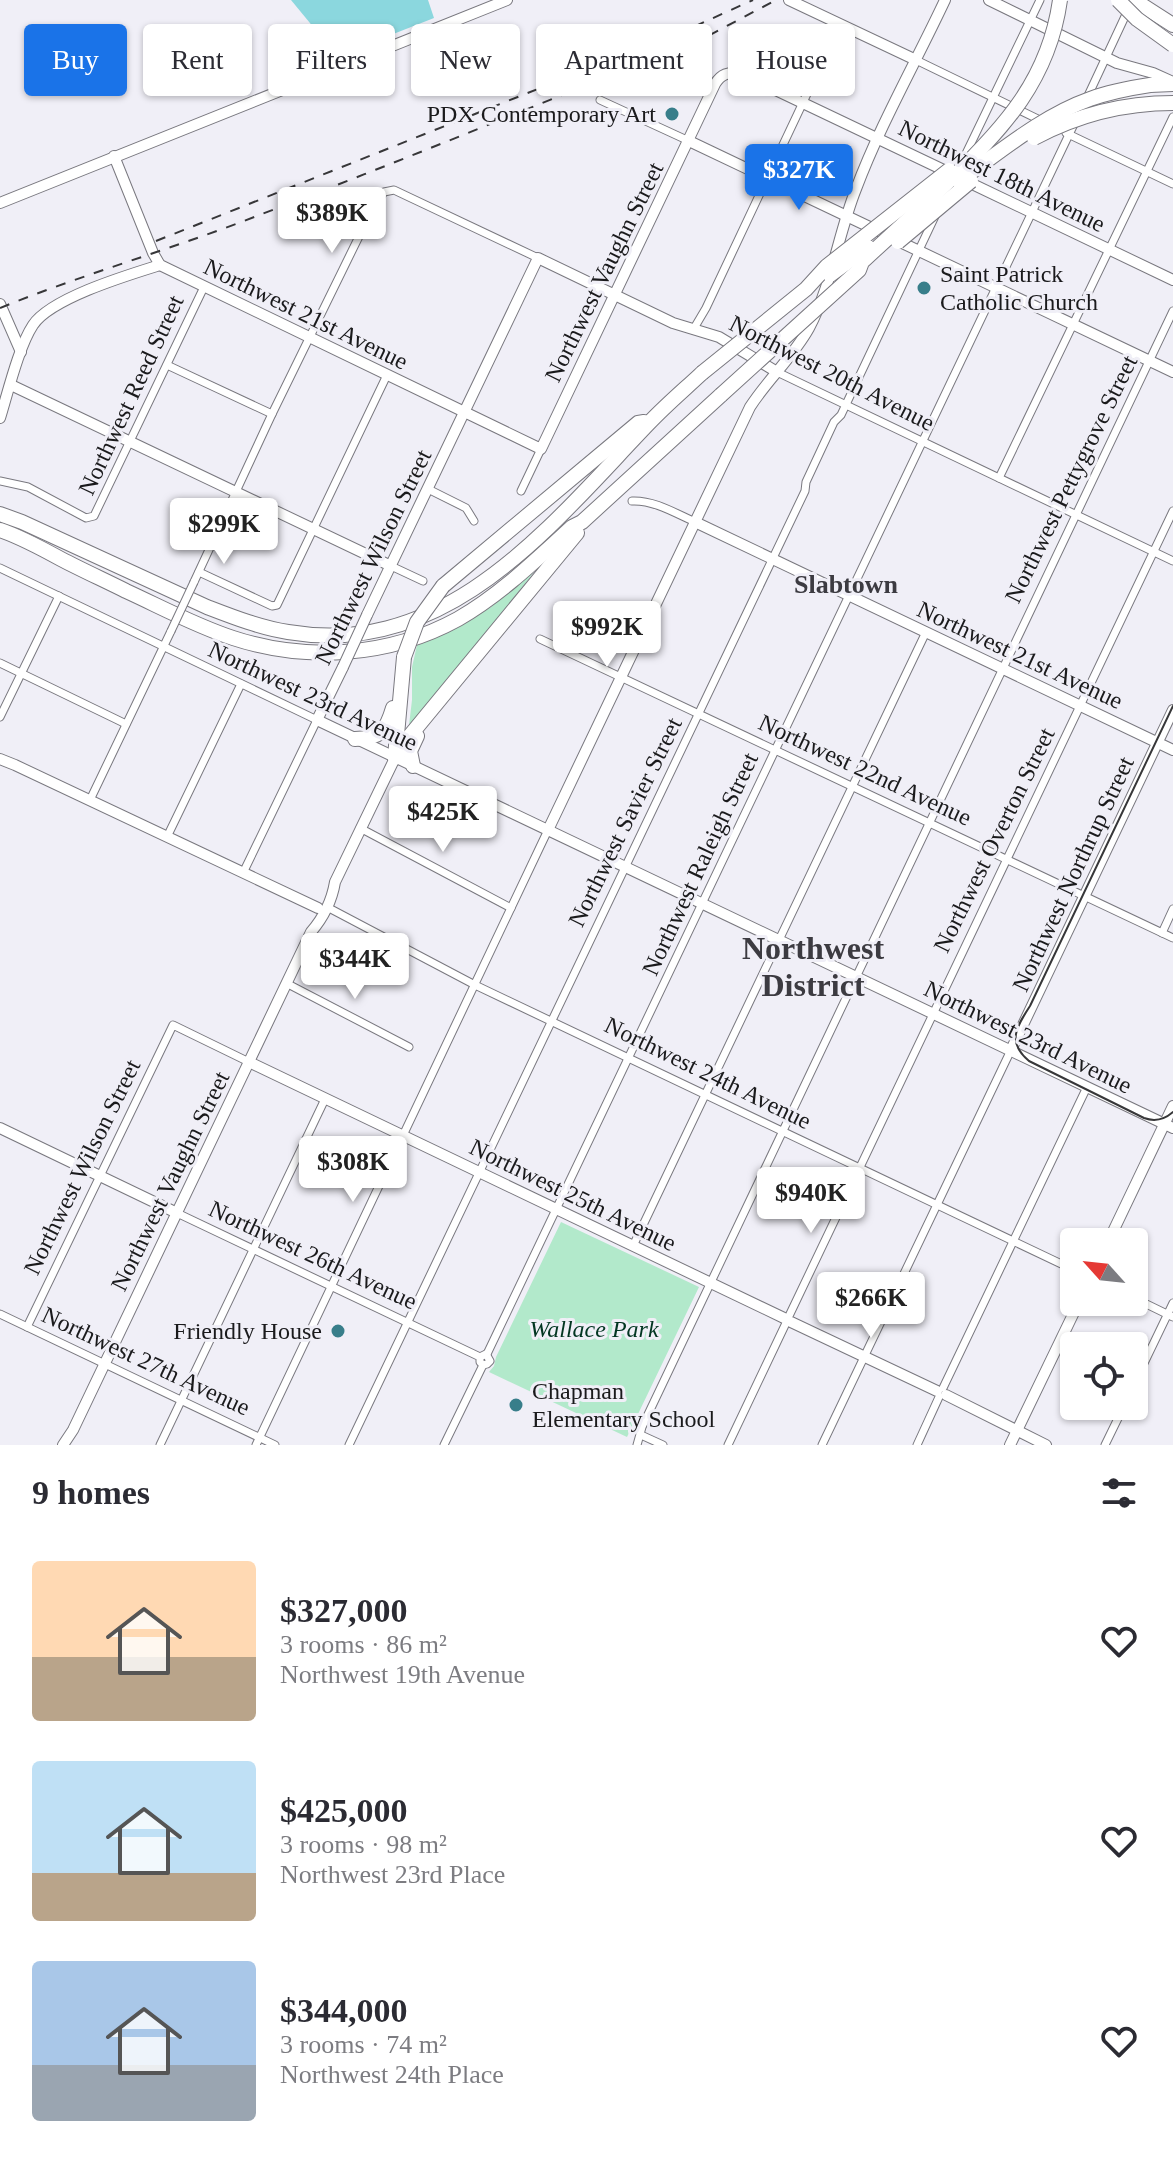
<!DOCTYPE html>
<html lang="en">
<head>
<meta charset="utf-8">
<style>
  body { margin:0; font-family:Georgia,serif; background:#f7f7f7; color:#2b2b33; height:100vh; display:flex; flex-direction:column; font-size:30px; white-space:nowrap }
  * { box-sizing:border-box; margin:0 }
  p { font-size:26px; color:#7c7c81 }
  .icon { flex:none; width:44px; height:44px; fill:none; stroke:currentColor; stroke-width:2; stroke-linecap:round; stroke-linejoin:round }
  .map { position:relative; height:1445px; overflow:hidden }
  .side { display:flex; flex-direction:column; background:#fff; flex:1 }
  .side>* { flex:none }
  .hud { position:absolute; left:24px; top:24px; width:1126px; height:72px; display:flex; gap:16px }
  .needle { width:52px; rotate:297deg }
  .buttons { position:absolute; left:1060px; top:1228px; display:grid; gap:16px }
  .buttons a { display:grid; place-items:center; width:88px; height:88px; border-radius:8px; background:#fff; box-shadow:0 2px 6px #0004; font-size:40px }
  .price { position:absolute; translate:-50% -68px; padding:0 18px; border-radius:8px; background:#fff; color:#222; font-size:26px; line-height:52px; filter:drop-shadow(0 2px 4px #0008) }
  .price::after { content:''; position:absolute; left:50%; top:48px; width:24px; height:18px; margin-left:-12px; background:inherit; clip-path:polygon(0 0,100% 0,50% 100%) }
  .price.on { background:#1a73e8; color:#fff }
  ul { padding:0; list-style:none }
  li { display:flex; align-items:center; gap:24px; height:200px; padding:0 32px }
  li span { display:grid; place-items:center; flex:none; width:224px; height:160px; border-radius:8px; color:#555 }
  li>.icon { margin-inline-start:auto }
  span .icon { width:96px; height:96px; fill:#fffc; stroke-width:1 }
  li b { font-size:34px }
  h2 { display:flex; justify-content:space-between; align-items:center; height:96px; padding:0 32px; font-size:34px }
  .tag { padding:0 28px; border-radius:8px; background:#fff; box-shadow:0 2px 6px #0004; font-size:28px; line-height:72px }
  .tag.on { background:#1a73e8; color:#fff }
  .map>svg:first-child { display:block }
  .green { fill:#b2e9cb }
  .water { fill:#8bd7de }
  .lines { fill:none; stroke-linecap:round; stroke-linejoin:round }
  .street-casing { stroke:#79787f; stroke-width:9 }
  .secondary-casing { stroke:#79787f; stroke-width:12 }
  .highway-casing { stroke:#79787f; stroke-width:16 }
  .street { stroke:#fff; stroke-width:7 }
  .secondary { stroke:#fff; stroke-width:10 }
  .highway { stroke:#fff; stroke-width:14 }
  .tram { stroke:#373739; stroke-width:2 }
  .rail { stroke:#373739; stroke-width:2; stroke-dasharray:10 10; stroke-linecap:butt }
  .street-bridge-casing { stroke:#79787f; stroke-width:9; stroke-linecap:butt }
  .secondary-bridge-casing { stroke:#79787f; stroke-width:12; stroke-linecap:butt }
  .highway-bridge-casing { stroke:#79787f; stroke-width:16; stroke-linecap:butt }
  .street-bridge { stroke:#fff; stroke-width:7 }
  .secondary-bridge { stroke:#fff; stroke-width:10 }
  .highway-bridge { stroke:#fff; stroke-width:14 }
  .poi-dot { fill:#387e8a; stroke:#f0eff7; stroke-width:3 }
  .labels { text-anchor:middle; stroke-width:6; stroke-linejoin:round; paint-order:stroke }
  .poi-label { font-size:24px; fill:#1a1a1c; stroke:#f0eff7; text-anchor:end }
  .street-label { font-size:24px; fill:#1a1a1c; stroke:#f0eff7 }
  .park-label { font-size:24px; font-style:italic; fill:#033622; stroke:#f0eff7 }
  .neighbourhood-label { font-size:26px; font-weight:bold; fill:#3c3b41; stroke:#f0eff7 }
  .district-label { font-size:32px; font-weight:bold; fill:#3c3b41; stroke:#f0eff7 }
</style>
</head>
<body>
<div class="map">
<svg width="1173" height="1445" viewBox="0 0 1173 1445">
  <rect width="100%" height="100%" fill="#f0eff7"/>
  <g class="green">
    <path d="M534 572 408 734 412 700V667L417 645 459 627 491 607Z"/>
    <path d="M561 1222 699 1287 627 1437 489 1372 494 1366 496 1357Z"/>
  </g>
  <path class="water" d="M291 0H428L434 18 350 51 319 34Z"/>
  <g class="lines">
    <defs>
      <g id="street">
        <path d="M916 60 1044 122"/>
        <path d="M600 100 689 141"/>
        <path d="M1086 100 1128 10"/>
        <path d="M1066 133 1173 184"/>
        <path d="M961 164 1040 0"/>
        <path d="M693 330 706 308 840 24"/>
        <path d="M167 365 272 414"/>
        <path d="M777 372 1173 561"/>
        <path d="M999 478 1173 117"/>
        <path d="M0 481 28 487 86 518 94 516 204 287"/>
        <path d="M428 489 466 508 474 521"/>
        <path d="M521 491 541 449"/>
        <path d="M632 501C654 500 675 513 695 522"/>
        <path d="M391 566 423 581"/>
        <path d="M0 568 317 720 243 873"/>
        <path d="M199 572 272 606 277 605 387 375"/>
        <path d="M194 582 272 414 371 212 384 192 394 190 538 258"/>
        <path d="M540 639 1173 938"/>
        <path d="M0 663 126 724"/>
        <path d="M0 717 59 596"/>
        <path d="M90 800 171 631"/>
        <path d="M360 828 511 908"/>
        <path d="M167 837 241 684"/>
        <path d="M327 907 475 985 1074 1270"/>
        <path d="M1162 933 1173 909"/>
        <path d="M286 983 409 1047"/>
        <path d="M177 1213 480 1357V1362L483 1365 487 1364 490 1361 486 1354 480 1357"/>
        <path d="M633 1246 926 632"/>
        <path d="M1134 1298 1173 1317"/>
        <path d="M0 1314 275 1445"/>
        <path d="M789 1316 1173 511"/>
        <path d="M27 1327 173 1025 249 1062"/>
        <path d="M487 1354 1075 122"/>
        <path d="M1134 1384 1173 1303"/>
        <path d="M943 1388 1087 1087"/>
        <path d="M641 1435 663 1445"/>
        <path d="M160 1445 325 1099"/>
        <path d="M256 1445 548 830"/>
        <path d="M349 1445 805 491 806 482 834 422 841 415 936 214"/>
        <path d="M444 1445 483 1365"/>
        <path d="M637 1445 642 1427 1173 311"/>
        <path d="M728 1445 786 1323"/>
        <path d="M822 1445 1011 1050"/>
        <path d="M917 1445 939 1397"/>
        <path d="M1105 1445 1124 1406"/>
      </g>
      <g id="secondary">
        <path d="M789 0 916 60"/>
        <path d="M989 0 1117 63 1153 73 1173 82"/>
        <path d="M689 141 878 231"/>
        <path d="M114 156 153 253 160 265 541 449 715 84C721 74 728 72 740 73L952 174"/>
        <path d="M966 181 1173 280"/>
        <path d="M0 203 507 0"/>
        <path d="M896 240 1173 372"/>
        <path d="M0 304 21 352"/>
        <path d="M11 385 391 566"/>
        <path d="M0 418C8 392 19 346 33 325 51 298 128 275 160 265"/>
        <path d="M695 522 1173 750"/>
        <path d="M367 615 538 258 673 323 719 337 777 372"/>
        <path d="M343 667 317 720 1173 1128"/>
        <path d="M0 759 15 765 318 908"/>
        <path d="M548 830 750 407C768 379 793 357 809 328 832 285 838 234 856 189 880 125 916 62 945 0"/>
        <path d="M1011 1050 1173 710"/>
        <path d="M249 1062 784 1318"/>
        <path d="M0 1128 177 1213"/>
        <path d="M1108 1242 1173 1106"/>
        <path d="M791 1322 937 1391"/>
        <path d="M946 1395 1046 1445"/>
        <path d="M63 1445 73 1430 311 932C323 918 332 900 335 882L395 758"/>
        <path d="M1010 1445 1079 1302"/>
      </g>
      <g id="highway">
        <path d="M1134 0 1173 25"/>
        <path d="M1150 85 1173 84"/>
        <path d="M0 514 22 522 207 607C233 617 261 628 288 632 448 659 551 525 649 423 666 405 685 389 702 373"/>
        <path d="M0 530C21 537 41 548 61 559 82 570 104 580 126 591 161 607 196 626 233 638 306 662 389 657 458 619 500 595 536 560 572 527L582 522 721 395"/>
        <path d="M443 586 638 423 644 422"/>
        <path d="M355 739C380 738 386 732 393 708"/>
        <path d="M395 757 404 657"/>
        <path d="M395 758 408 738 577 533"/>
        <path d="M413 766 410 751 417 736"/>
      </g>
    </defs>
    <use href="#street" class="street-casing"/>
    <use href="#secondary" class="secondary-casing"/>
    <use href="#highway" class="highway-casing"/>
    <use href="#street" class="street"/>
    <use href="#secondary" class="secondary"/>
    <use href="#highway" class="highway"/>
    <path class="tram" d="M1173 706 1030 1006C1017 1026 1006 1042 1029 1061L1144 1118C1155 1122 1164 1120 1173 1112"/>
    <g class="rail">
      <path d="M156 241 691 28 753 0"/>
      <path d="M0 308C86 273 176 248 262 214 411 157 559 96 706 37L776 0"/>
    </g>
    <defs>
      <path id="street-bridge" d="M171 631 194 582"/>
      <path id="secondary-bridge" d="M343 667 367 615"/>
      <g id="highway-bridge">
        <path d="M1118 0 1137 19 1173 45"/>
        <path d="M1034 138C1077 115 1124 103 1173 103"/>
        <path d="M959 181C1000 152 1042 116 1090 99 1109 92 1130 88 1150 85"/>
        <path d="M898 242 971 181"/>
        <path d="M830 275 868 247"/>
        <path d="M702 373 806 289 827 266 949 170"/>
        <path d="M721 395 859 270 862 262C891 235 921 208 949 181 1004 128 1049 79 1060 0"/>
        <path d="M404 657 417 622 443 586"/>
      </g>
    </defs>
    <use href="#street-bridge" class="street-bridge-casing"/>
    <use href="#secondary-bridge" class="secondary-bridge-casing"/>
    <use href="#highway-bridge" class="highway-bridge-casing"/>
    <use href="#street-bridge" class="street-bridge"/>
    <use href="#secondary-bridge" class="secondary-bridge"/>
    <use href="#highway-bridge" class="highway-bridge"/>
  </g>
  <g class="poi-dot">
    <circle cx="672" cy="114" r="8"/>
    <circle cx="924" cy="288" r="8"/>
    <circle cx="338" cy="1331" r="8"/>
    <circle cx="516" cy="1405" r="8"/>
  </g>
  <g class="labels">
    <g class="poi-label">
      <text x="656" y="122">PDX Contemporary Art</text>
      <text x="940" y="282" text-anchor="start">Saint Patrick<tspan x="940" dy="28">Catholic Church</tspan></text>
      <text x="322" y="1339">Friendly House</text>
      <text x="532" y="1399" text-anchor="start">Chapman<tspan x="532" dy="28">Elementary School</tspan></text>
    </g>
    <g class="street-label">
      <text transform="translate(1002 176) rotate(26)" y="8">Northwest 18th Avenue</text>
      <text transform="translate(604 272) rotate(-64)" y="8">Northwest Vaughn Street</text>
      <text transform="translate(306 314) rotate(26)" y="8">Northwest 21st Avenue</text>
      <text transform="translate(832 373) rotate(27)" y="8">Northwest 20th Avenue</text>
      <text transform="translate(131 395) rotate(-65)" y="8">Northwest Reed Street</text>
      <text transform="translate(1071 479) rotate(-64)" y="8">Northwest Pettygrove Street</text>
      <text transform="translate(373 557) rotate(-64)" y="8">Northwest Wilson Street</text>
      <text transform="translate(1020 655) rotate(25)" y="8">Northwest 21st Avenue</text>
      <text transform="translate(313 696) rotate(25)" y="8">Northwest 23rd Avenue</text>
      <text transform="translate(865 770) rotate(25)" y="8">Northwest 22nd Avenue</text>
      <text transform="translate(625 822) rotate(-64)" y="8">Northwest Savier Street</text>
      <text transform="translate(994 840) rotate(-64)" y="8">Northwest Overton Street</text>
      <text transform="translate(700 864) rotate(-65)" y="8">Northwest Raleigh Street</text>
      <text transform="translate(1073 874) rotate(-65)" y="8">Northwest Northrup Street</text>
      <text transform="translate(1028 1037) rotate(26)" y="8">Northwest 23rd Avenue</text>
      <text transform="translate(708 1073) rotate(26)" y="8">Northwest 24th Avenue</text>
      <text transform="translate(82 1167) rotate(-64)" y="8">Northwest Wilson Street</text>
      <text transform="translate(170 1181) rotate(-64)" y="8">Northwest Vaughn Street</text>
      <text transform="translate(573 1195) rotate(26)" y="8">Northwest 25th Avenue</text>
      <text transform="translate(313 1255) rotate(25)" y="8">Northwest 26th Avenue</text>
      <text transform="translate(146 1361) rotate(25)" y="8">Northwest 27th Avenue</text>
    </g>
    <g class="park-label">
      <text x="594" y="1337">Wallace Park</text>
    </g>
    <g class="neighbourhood-label">
      <text x="846" y="593">Slabtown</text>
    </g>
    <g class="district-label">
      <text x="813" y="959">Northwest<tspan x="813" dy="37">District</tspan></text>
    </g>
  </g>
</svg>
<div class="buttons">
<a><svg class="needle" viewBox="-14 -14 28 28"><path d="M0-13l5 13h-10z" fill="#e53935"/><path d="M0 13l5-13h-10z" fill="#7c7c81"/></svg></a>
<a><svg class="icon" aria-label="locate" viewBox="0 0 24 24"><circle cx="12" cy="12" r="6"/><path d="M12 2v4M12 18v4M2 12h4M18 12h4"/></svg></a>
</div>
<b class="price on" style="left:799px;top:212px">$327K</b>
<b class="price" style="left:332px;top:255px">$389K</b>
<b class="price" style="left:224px;top:566px">$299K</b>
<b class="price" style="left:607px;top:669px">$992K</b>
<b class="price" style="left:443px;top:854px">$425K</b>
<b class="price" style="left:355px;top:1001px">$344K</b>
<b class="price" style="left:353px;top:1204px">$308K</b>
<b class="price" style="left:811px;top:1235px">$940K</b>
<b class="price" style="left:871px;top:1340px">$266K</b>
<div class="hud">
<a class="tag on">Buy</a>
<a class="tag">Rent</a>
<a class="tag">Filters</a>
<a class="tag">New</a>
<a class="tag">Apartment</a>
<a class="tag">House</a>
</div>
</div>
<section class="side">
<h2>9 homes<svg class="icon" aria-label="filters" viewBox="0 0 24 24"><path d="M4 7h16M4 17h16"/><circle cx="9" cy="7" r="2"/><circle cx="15" cy="17" r="2"/></svg></h2>
<ul>
<li><span style="background:linear-gradient(#ffd9b3 60%,#b9a48a 0)"><svg class="icon" aria-label="home" viewBox="0 0 24 24"><path d="M3 11l9-7 9 7M6 9v11h12V9"/></svg></span><div><b>$327,000</b><p>3 rooms · 86 m²</p><p>Northwest 19th Avenue</p></div><svg class="icon" aria-label="heart" viewBox="0 0 24 24"><path d="M12 20l-8-8c-3-5 5-10 8-4 3-6 11-1 8 4z"/></svg></li>
<li><span style="background:linear-gradient(#bfe0f5 70%,#b9a48a 0)"><svg class="icon" aria-label="home" viewBox="0 0 24 24"><path d="M3 11l9-7 9 7M6 9v11h12V9"/></svg></span><div><b>$425,000</b><p>3 rooms · 98 m²</p><p>Northwest 23rd Place</p></div><svg class="icon" aria-label="heart" viewBox="0 0 24 24"><path d="M12 20l-8-8c-3-5 5-10 8-4 3-6 11-1 8 4z"/></svg></li>
<li><span style="background:linear-gradient(#a9c7e8 65%,#9aa5b1 0)"><svg class="icon" aria-label="home" viewBox="0 0 24 24"><path d="M3 11l9-7 9 7M6 9v11h12V9"/></svg></span><div><b>$344,000</b><p>3 rooms · 74 m²</p><p>Northwest 24th Place</p></div><svg class="icon" aria-label="heart" viewBox="0 0 24 24"><path d="M12 20l-8-8c-3-5 5-10 8-4 3-6 11-1 8 4z"/></svg></li>
</ul>
</section>
</body>
</html>
